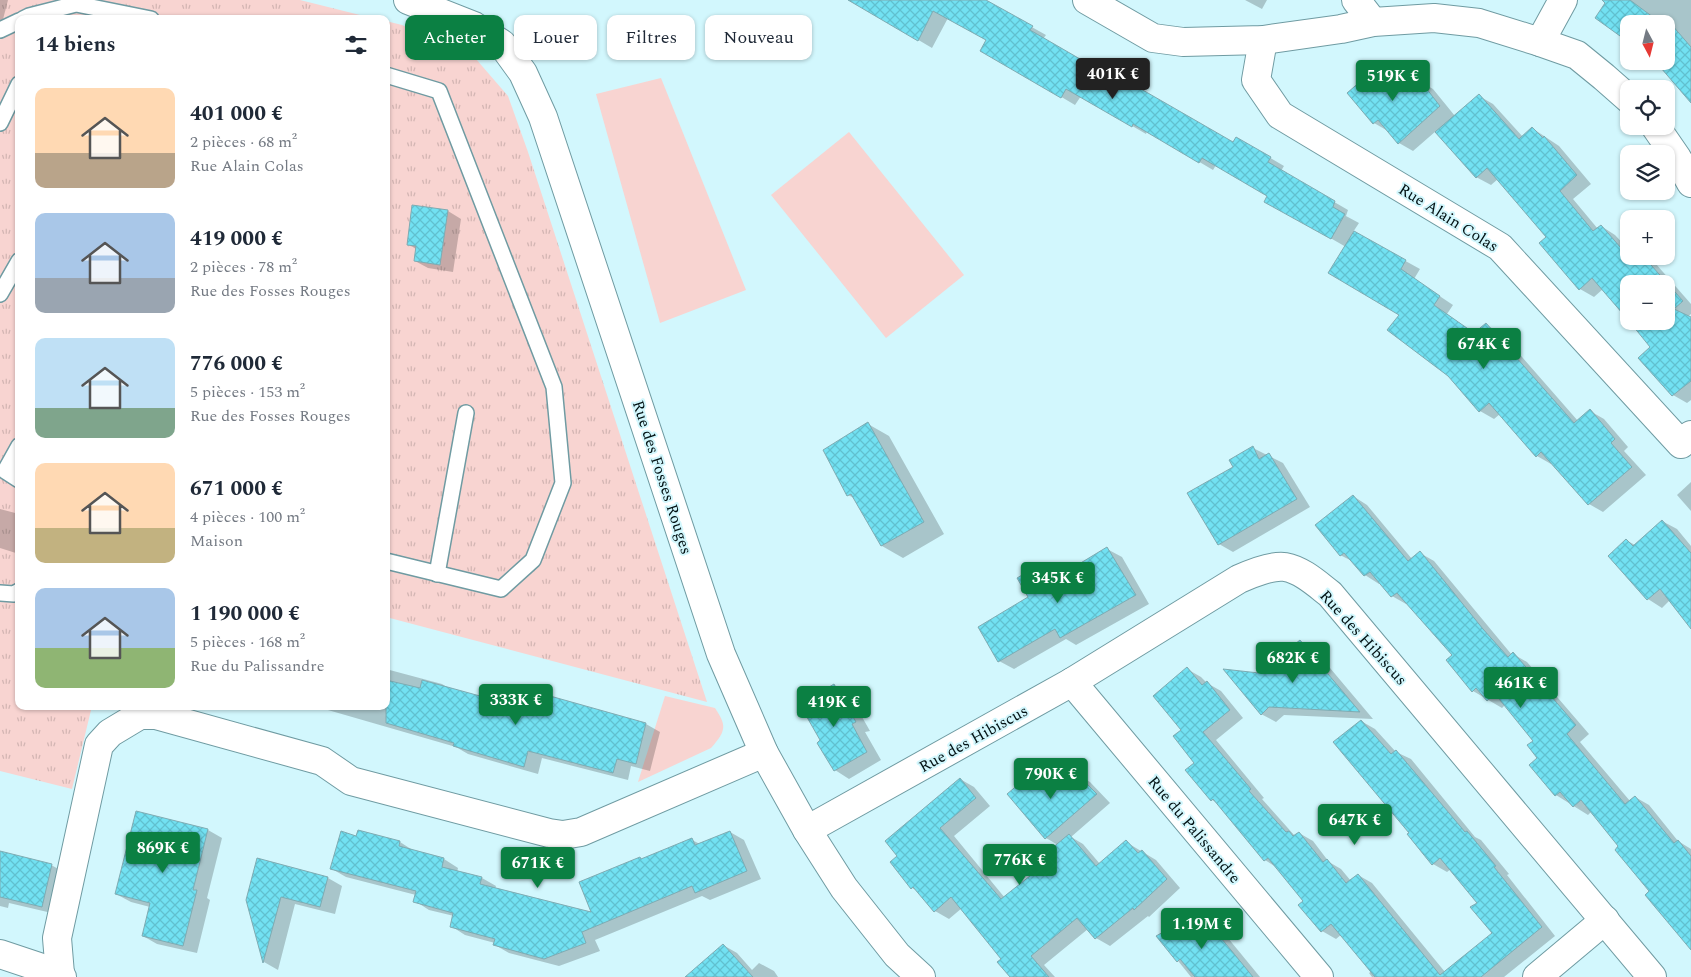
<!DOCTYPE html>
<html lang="fr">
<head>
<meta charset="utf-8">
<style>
  body { margin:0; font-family:Spectral,serif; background:#f2f2f3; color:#1f2937; height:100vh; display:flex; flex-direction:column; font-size:19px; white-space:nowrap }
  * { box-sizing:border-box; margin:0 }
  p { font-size:16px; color:#747a83 }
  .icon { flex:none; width:28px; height:28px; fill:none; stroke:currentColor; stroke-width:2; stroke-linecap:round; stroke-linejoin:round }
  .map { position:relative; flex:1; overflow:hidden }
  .side { position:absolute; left:15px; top:15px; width:375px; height:695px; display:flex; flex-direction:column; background:#fff; border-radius:10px; box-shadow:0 1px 4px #0004 }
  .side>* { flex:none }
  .banner { position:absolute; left:405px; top:15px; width:475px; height:45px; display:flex; gap:10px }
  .needle { width:32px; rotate:173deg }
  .fabs { position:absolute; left:1620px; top:15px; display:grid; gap:10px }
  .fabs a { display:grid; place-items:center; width:55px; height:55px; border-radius:10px; background:#fff; box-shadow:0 1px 4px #0004; font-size:25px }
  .price { position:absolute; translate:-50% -42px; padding:0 11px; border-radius:5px; background:#0b8043; color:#fff; font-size:16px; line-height:32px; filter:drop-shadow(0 1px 2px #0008) }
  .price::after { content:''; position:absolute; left:50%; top:30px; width:15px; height:11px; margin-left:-8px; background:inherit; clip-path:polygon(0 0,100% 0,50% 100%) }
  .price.on { background:#222; color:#fff }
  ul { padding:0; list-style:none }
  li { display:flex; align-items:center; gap:15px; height:125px; padding:0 20px }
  li span { display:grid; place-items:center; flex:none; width:140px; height:100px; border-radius:10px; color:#555 }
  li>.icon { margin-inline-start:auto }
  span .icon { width:60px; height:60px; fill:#fffc; stroke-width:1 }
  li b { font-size:21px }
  h2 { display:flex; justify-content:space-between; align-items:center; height:60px; padding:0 20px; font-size:21px }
  .pill { padding:0 18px; border-radius:10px; background:#fff; box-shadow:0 1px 4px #0004; font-size:18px; line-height:45px }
  .pill.on { background:#0b8043; color:#fff }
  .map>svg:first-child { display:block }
  .grass { fill:#f8d4d1 }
  .park { fill:url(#park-tufts) }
  .shadow { fill:#0003 }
  .building { fill:url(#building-cross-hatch); stroke:#7fabb2 }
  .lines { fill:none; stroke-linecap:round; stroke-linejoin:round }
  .lane-casing { stroke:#6f9ba2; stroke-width:18 }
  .street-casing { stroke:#6f9ba2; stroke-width:30 }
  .secondary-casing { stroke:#6f9ba2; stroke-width:30 }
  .lane { stroke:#fff; stroke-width:15 }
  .street { stroke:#fff; stroke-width:28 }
  .secondary { stroke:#fff; stroke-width:28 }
  .labels { text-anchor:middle; stroke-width:4; stroke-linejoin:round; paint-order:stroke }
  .street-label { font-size:16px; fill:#021113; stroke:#d2f7fd }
</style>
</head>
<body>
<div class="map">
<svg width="1691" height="977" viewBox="0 0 1691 977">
  <defs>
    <pattern id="park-tufts" width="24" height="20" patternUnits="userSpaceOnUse" patternTransform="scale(1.25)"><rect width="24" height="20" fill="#f8d4d1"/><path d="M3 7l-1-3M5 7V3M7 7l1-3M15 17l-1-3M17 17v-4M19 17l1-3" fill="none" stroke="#d3b5b3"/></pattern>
    <pattern id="building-cross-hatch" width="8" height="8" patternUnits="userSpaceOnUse" patternTransform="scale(1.25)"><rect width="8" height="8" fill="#72e1f2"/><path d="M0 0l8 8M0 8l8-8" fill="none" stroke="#61c0cf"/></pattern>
  </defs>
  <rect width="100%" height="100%" fill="#d2f7fd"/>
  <g class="grass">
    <path d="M661 78 746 290 660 323 596 94Z"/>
    <path d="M849 132 964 275 886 338 771 195Z"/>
    <path d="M665 696 715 708C727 726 726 731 711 748L638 782Z"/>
  </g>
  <g class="park">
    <path d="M0 0H300L376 19H19V706H92L72 789 0 771Z"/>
    <path d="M386 21 402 25 476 59 508 96 528 152 707 702 386 617Z"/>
  </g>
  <g class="shadow">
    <path d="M0 0H8L0 31Z"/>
    <path d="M872 0H983L1046 35 1043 39 1100 71 1232 143 1236 138 1284 166 1281 171 1348 210 1346 216 1359 223 1353 232 1420 269 1414 279 1453 305 1447 314 1475 334 1486 325 1501 333 1578 421 1590 411 1604 419 1628 447 1624 451 1646 475 1603 512 1589 504 1552 463 1551 464 1537 456 1500 414 1494 419 1480 411 1346 247 1266 201 1269 196 1216 165 1213 170 1147 131 1146 134 1081 96 1075 105 982 50 987 40 948 18 932 48 866 9Z"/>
    <path d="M1245 0H1267L1262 9Z"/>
    <path d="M1606 0H1691V94L1666 61V24H1629V41L1596 18 1608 2Z"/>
    <path d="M1384 63 1398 71 1412 86 1419 81 1433 89 1455 116 1479 96 1493 104 1523 137 1532 128 1559 146 1591 184 1573 199 1598 229 1601 226 1615 235 1629 250V256H1642L1656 264 1691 304V314L1685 319 1691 325V400L1687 403 1673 395 1652 347 1666 321V284H1629L1603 289 1594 297 1580 289 1540 243 1547 237 1498 179 1491 185 1476 177 1436 131 1413 151 1399 143 1388 131 1374 123Z"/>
    <path d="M448 211 461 219 453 272 428 268 415 261 416 249 408 244Z"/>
    <path d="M868 424 889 436 944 534 903 558 882 546 856 499 848 495Z"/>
    <path d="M1253 448 1283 463 1310 507 1233 552 1219 544 1235 467Z"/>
    <path d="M1691 482V511L1677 495Z"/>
    <path d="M1353 496 1367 505 1412 559 1420 553 1434 561 1512 655 1513 654 1527 662 1589 734 1580 742 1630 801 1635 797 1649 805 1678 841 1691 849V948L1620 846 1592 811 1588 815 1556 795 1531 765 1539 758 1534 741 1505 705 1502 708 1473 691 1448 660 1453 655 1408 603 1406 604 1392 596 1380 583 1379 584 1365 575 1354 562 1340 555Z"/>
    <path d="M0 509 19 514V554L0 548Z"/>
    <path d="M1662 521 1677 529 1691 546V627L1670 600 1662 608 1648 599 1626 540 1635 545Z"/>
    <path d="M1107 549 1122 557 1149 604 1076 645 1066 639 1014 669 999 661 1030 598 1041 565 1055 574 1058 578Z"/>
    <path d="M1300 641 1314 649 1373 719 1284 715 1276 722 1261 714 1260 674Z"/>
    <path d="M386 669 442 684 450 689 539 714 646 724 660 732 650 771 631 766 628 780 542 758 538 774 468 754 456 747 314 706H386Z"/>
    <path d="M1187 669 1201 677 1207 683 1221 691 1243 718 1216 740 1264 798 1262 799 1295 836 1299 833 1313 841 1329 862 1341 869 1351 881 1358 875 1372 883 1445 972 1494 933 1479 903 1451 869 1447 872 1433 864 1410 833 1361 721 1375 729 1396 752 1411 759 1475 837 1481 840 1509 874 1507 875 1555 936 1504 977H1372L1369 973 1372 971 1342 934 1336 939 1322 931 1300 905 1305 902 1276 867 1265 860 1219 804 1212 800 1183 730Z"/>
    <path d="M834 686 849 694 870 731 865 732 881 760 849 779 835 770 822 741Z"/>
    <path d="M1038 770 1052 778 1055 781 1062 775 1069 779 1076 774 1090 782 1110 803 1071 837 1083 844 1100 864 1126 842 1156 860 1180 888 1149 917 1148 916 1110 946 1096 938 1088 929 1044 965 1055 977H1012L1003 960 962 908 949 919 935 911 918 891 912 888 899 856 960 779 974 787 990 806 954 836 1005 898 1051 860 1058 845 1046 838 1009 794Z"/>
    <path d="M137 812 208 830 222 838 207 898 210 900 197 953 157 944 143 936 150 907 131 902 116 894Z"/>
    <path d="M359 831 400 842 414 851 444 859 458 868 457 872 482 878 496 886 495 889 594 914 640 858 643 860 692 840 700 844 730 832 744 840 761 879 710 900 702 896 595 940 600 951 559 966 509 953 495 945V943L465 935 451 926 454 916 429 910 415 901 416 895 346 877 332 869 357 837Z"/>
    <path d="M0 853 51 865 66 873 56 914 9 903 8 908 0 906Z"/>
    <path d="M258 859 328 878 342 886 335 914 295 904 278 970 264 962 248 900Z"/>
    <path d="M1199 913 1214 921 1260 977H1191L1158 936Z"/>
    <path d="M723 945 737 953 752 970 759 963 774 971 778 977H698Z"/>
  </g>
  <g class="building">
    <path d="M848 0H986L1033 26 1030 30 1099 70 1101 66 1233 142 1236 137 1271 157 1268 162 1335 201 1333 207 1345 214 1331 239 1264 202 1267 196 1202 158 1199 163 1133 124 1132 127 1066 89 1061 98 980 51 986 40 933 11 918 41Z"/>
    <path d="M1602 0H1630L1661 23 1665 17 1691 47V103L1655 61H1666V24H1629V39L1627 41 1595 18 1605 3Z"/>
    <path d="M1384 61 1408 88 1419 79 1440 106 1398 144 1378 120 1373 124 1347 93Z"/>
    <path d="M1479 94 1519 139 1532 127 1543 138 1544 136 1577 175 1560 191 1593 231 1601 225 1628 256H1643L1683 301 1674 309 1691 317V381L1672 396 1638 358 1650 347 1629 321H1666V284H1629V321L1592 278 1579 290 1539 243 1546 237 1487 168 1476 178 1435 132Z"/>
    <path d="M412 205 448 210 440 265 414 261 416 246 407 245Z"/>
    <path d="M1354 231 1406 260 1401 269 1440 296 1434 305 1474 333 1486 323 1574 423 1590 409 1615 439 1611 443 1632 467 1588 505 1541 452 1536 457 1489 403 1479 412 1448 376 1387 330 1399 315 1328 273Z"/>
    <path d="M868 422 924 522 881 546 851 494 847 496 823 450Z"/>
    <path d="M1253 446 1259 459 1269 453 1297 499 1218 545 1187 493 1233 467 1229 460Z"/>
    <path d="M1353 495 1408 561 1420 551 1483 629 1508 657 1513 652 1576 725 1567 734 1625 804 1635 796 1674 843 1678 840 1691 856V950L1645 895 1649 891 1615 850 1618 846 1581 800 1573 807 1560 792 1555 796 1529 765 1537 758 1527 745 1533 741 1495 694 1487 701 1476 688 1472 692 1446 660 1452 655 1397 593 1391 597 1370 572 1364 576 1344 553 1340 556 1315 525Z"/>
    <path d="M1662 520 1691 553V629L1660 589 1647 600 1608 556 1626 539 1633 546Z"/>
    <path d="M1107 547 1136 595 1060 638 1055 629 998 662 978 627 1028 597 1017 578 1041 564 1051 581Z"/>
    <path d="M1300 640 1328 674 1360 712 1269 707 1261 715 1223 669 1259 673Z"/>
    <path d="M1187 667 1202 685 1207 681 1230 710 1203 732 1251 789 1249 791 1286 832 1289 831 1293 836 1299 832 1323 862 1327 859 1346 883 1358 874 1440 975 1492 933 1470 907 1477 903 1440 858 1432 865 1407 834 1409 833 1333 742 1361 720 1391 754 1396 750 1465 832 1467 831 1496 866 1494 867 1542 927 1481 977H1375L1331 924 1321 932 1298 905 1303 901 1268 858 1264 861 1213 799 1211 801 1185 770 1194 763 1173 736 1181 730 1153 696Z"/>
    <path d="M386 680 420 688 422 680 538 712 543 694 646 723 636 764 617 759 613 773 528 751 524 767 453 746 454 743 386 723Z"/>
    <path d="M834 684 856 722 852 724 867 752 834 771 817 743 820 740 800 705Z"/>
    <path d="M1038 768 1050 783 1061 773 1066 780 1076 773 1097 794 1045 839 1007 794Z"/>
    <path d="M960 778 976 798 940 828 1001 899 1050 860 1045 854 1069 834 1096 866 1126 840 1138 853 1142 850 1167 879 1134 910 1133 908 1095 939 1077 918 1031 956 1049 977H1010L997 962 1001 959 951 897 934 912 913 887 911 889 890 862 897 856 885 841Z"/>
    <path d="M136 811 208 829 193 890H197L183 946 142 936 150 903 115 894Z"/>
    <path d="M358 830 400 841 399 846 444 858 442 867 482 877 480 884 591 912 579 882 640 857 641 859 692 838 695 845 730 831 747 871 695 893 692 886 582 932 586 943 544 959 493 945 495 939 450 927 453 913 413 902 416 891 330 869 341 831 356 836Z"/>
    <path d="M0 851 52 864 42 907 0 897Z"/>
    <path d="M257 858 328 877 320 907 281 897 263 963 246 900Z"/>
    <path d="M1199 912 1231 950 1253 977H1195L1180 959 1177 962 1156 936Z"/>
    <path d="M723 944 753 977H685Z"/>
  </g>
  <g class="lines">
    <defs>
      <g id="lane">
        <path d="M23 19 29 16 76 4 151 19"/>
        <path d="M0 30 19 21"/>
        <path d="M386 75 439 91 554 387 563 483 533 560 501 589 386 561"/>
        <path d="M0 123 19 84"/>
        <path d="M0 294 19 261"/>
        <path d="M19 446 5 471 19 480"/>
        <path d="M437 574 466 413"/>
        <path d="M0 593 14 594 19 591"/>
      </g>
      <g id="street">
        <path d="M1087 0 1153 38 1183 42 1263 40 1341 29 1373 22 1434 18 1479 23 1540 42 1577 55 1604 77 1629 99"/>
        <path d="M1356 0 1373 22"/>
        <path d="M1263 40 1256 80 1280 115 1500 247 1681 444 1691 435"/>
        <path d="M1540 42 1563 0"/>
        <path d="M1655 126 1677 158 1691 183"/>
        <path d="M1072 682 1319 977"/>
        <path d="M807 830 1072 682 1239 579C1250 574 1273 565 1285 567 1302 570 1317 584 1330 594L1652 977"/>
        <path d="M0 954 60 974 62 977"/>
        <path d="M60 974 57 938 99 745 110 733 140 715H156L322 761 351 781 549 833 563 835 581 832 764 753"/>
        <path d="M1537 977 1605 920"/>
      </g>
      <path id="secondary" d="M408 0 474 26 502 44 523 73 543 117 721 654 764 753 807 830 844 888 897 955 921 977"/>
    </defs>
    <use href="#lane" class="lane-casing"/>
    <use href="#street" class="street-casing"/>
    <use href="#secondary" class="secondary-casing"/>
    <use href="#lane" class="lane"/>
    <use href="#street" class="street"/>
    <use href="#secondary" class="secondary"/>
  </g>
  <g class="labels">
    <g class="street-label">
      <text transform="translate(1449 217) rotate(32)" y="6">Rue Alain Colas</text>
      <text transform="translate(663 477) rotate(72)" y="6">Rue des Fosses Rouges</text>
      <text transform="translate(1364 637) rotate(48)" y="6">Rue des Hibiscus</text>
      <text transform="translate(973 738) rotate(-29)" y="6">Rue des Hibiscus</text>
      <text transform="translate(1195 829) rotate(50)" y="6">Rue du Palissandre</text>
    </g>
  </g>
</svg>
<div class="fabs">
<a><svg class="needle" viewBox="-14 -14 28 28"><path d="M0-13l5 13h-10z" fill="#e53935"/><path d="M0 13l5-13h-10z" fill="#747a83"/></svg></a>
<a><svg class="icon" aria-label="locate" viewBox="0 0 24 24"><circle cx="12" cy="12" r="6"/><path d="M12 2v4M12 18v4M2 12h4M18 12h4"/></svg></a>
<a><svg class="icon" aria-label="layers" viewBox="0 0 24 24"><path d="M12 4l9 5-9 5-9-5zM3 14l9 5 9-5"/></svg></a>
<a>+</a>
<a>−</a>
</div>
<b class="price on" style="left:1113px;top:100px">401K €</b>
<b class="price" style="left:1393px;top:102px">519K €</b>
<b class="price" style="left:1484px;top:370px">674K €</b>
<b class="price" style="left:1058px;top:604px">345K €</b>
<b class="price" style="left:1293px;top:684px">682K €</b>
<b class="price" style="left:1521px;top:709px">461K €</b>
<b class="price" style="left:516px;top:726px">333K €</b>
<b class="price" style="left:834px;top:728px">419K €</b>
<b class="price" style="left:1051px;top:800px">790K €</b>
<b class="price" style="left:1355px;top:846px">647K €</b>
<b class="price" style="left:163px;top:874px">869K €</b>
<b class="price" style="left:1020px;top:886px">776K €</b>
<b class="price" style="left:538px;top:889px">671K €</b>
<b class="price" style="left:1202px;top:950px">1.19M €</b>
<div class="banner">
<a class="pill on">Acheter</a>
<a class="pill">Louer</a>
<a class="pill">Filtres</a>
<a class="pill">Nouveau</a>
</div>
<section class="side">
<h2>14 biens<svg class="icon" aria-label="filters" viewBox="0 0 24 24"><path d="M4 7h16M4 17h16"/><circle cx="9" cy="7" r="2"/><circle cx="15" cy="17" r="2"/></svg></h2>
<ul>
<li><span style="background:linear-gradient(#ffd9b3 65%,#b9a48a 0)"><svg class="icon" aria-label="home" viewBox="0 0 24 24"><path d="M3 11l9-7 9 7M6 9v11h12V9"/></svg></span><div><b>401 000 €</b><p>2 pièces · 68 m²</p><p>Rue Alain Colas</p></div></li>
<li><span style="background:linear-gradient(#a9c7e8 65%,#9aa5b1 0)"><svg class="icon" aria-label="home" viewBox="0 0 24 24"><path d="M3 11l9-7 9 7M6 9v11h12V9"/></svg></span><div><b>419 000 €</b><p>2 pièces · 78 m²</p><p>Rue des Fosses Rouges</p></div></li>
<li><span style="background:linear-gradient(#bfe0f5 70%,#7fa58c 0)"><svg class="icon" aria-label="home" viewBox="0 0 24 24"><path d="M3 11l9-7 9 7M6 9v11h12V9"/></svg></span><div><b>776 000 €</b><p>5 pièces · 153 m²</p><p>Rue des Fosses Rouges</p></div></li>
<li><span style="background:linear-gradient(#ffd9b3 65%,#c2b280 0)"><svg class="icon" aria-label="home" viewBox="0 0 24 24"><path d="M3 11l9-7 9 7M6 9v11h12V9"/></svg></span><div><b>671 000 €</b><p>4 pièces · 100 m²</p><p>Maison</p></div></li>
<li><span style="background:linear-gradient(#a9c7e8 60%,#8fb573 0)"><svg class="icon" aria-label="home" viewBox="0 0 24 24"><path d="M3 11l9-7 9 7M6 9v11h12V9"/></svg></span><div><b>1 190 000 €</b><p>5 pièces · 168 m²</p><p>Rue du Palissandre</p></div></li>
</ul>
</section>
</div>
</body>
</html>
